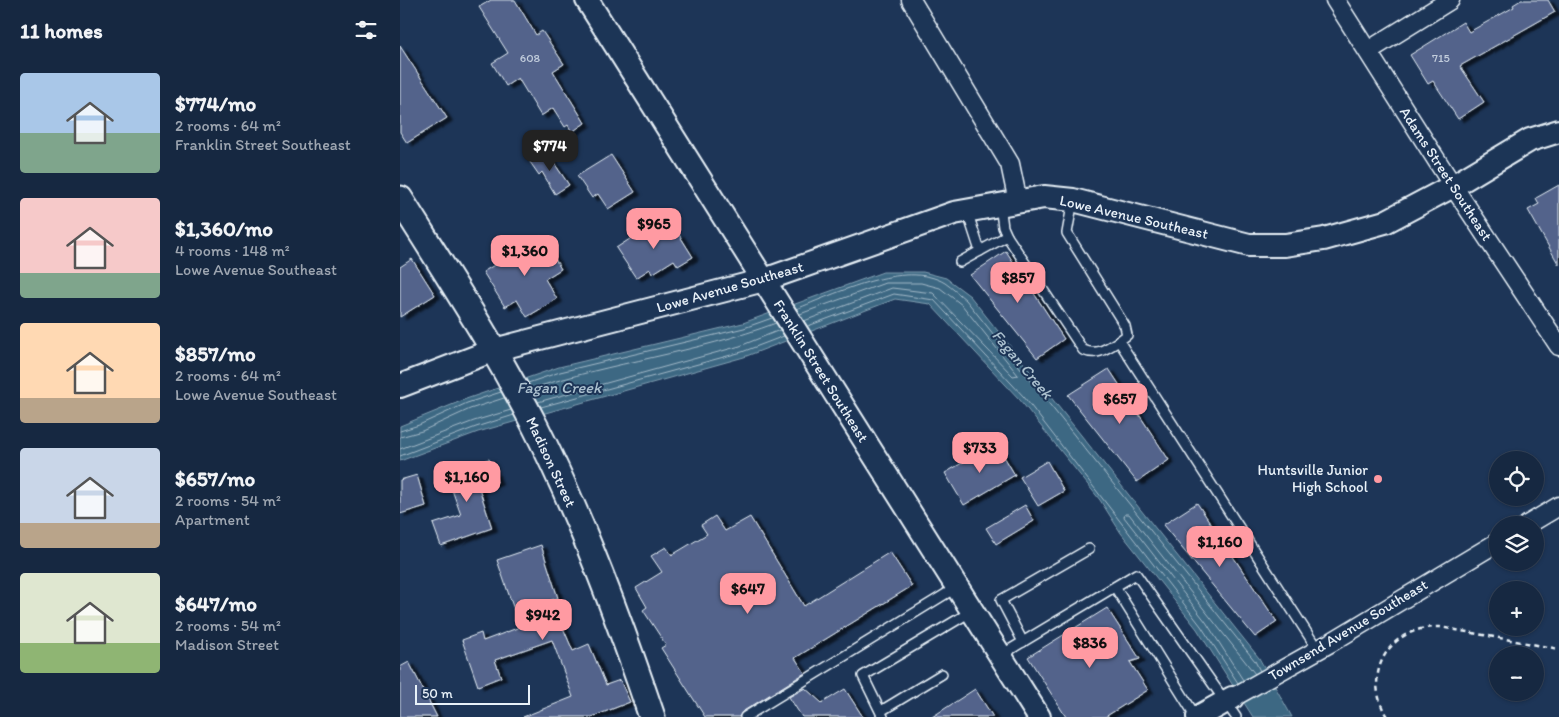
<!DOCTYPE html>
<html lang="en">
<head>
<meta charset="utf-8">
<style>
  body { margin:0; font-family:Itim,sans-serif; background:#23344c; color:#f1f3f6; height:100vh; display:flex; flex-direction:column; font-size:19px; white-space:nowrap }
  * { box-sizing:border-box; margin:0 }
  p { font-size:16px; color:#9ea6b1 }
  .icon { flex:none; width:28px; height:28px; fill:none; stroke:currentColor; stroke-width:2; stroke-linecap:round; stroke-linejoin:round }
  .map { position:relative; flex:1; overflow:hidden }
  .details { display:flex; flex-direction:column; background:#162841; width:400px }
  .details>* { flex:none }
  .tools { position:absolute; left:1089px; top:451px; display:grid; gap:10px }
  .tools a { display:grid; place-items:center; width:55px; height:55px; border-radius:50%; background:#162841; box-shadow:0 1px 4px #0004,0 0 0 1px #35445a; font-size:25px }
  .scale { position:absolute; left:15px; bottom:12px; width:115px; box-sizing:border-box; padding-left:5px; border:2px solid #e8f1f8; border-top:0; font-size:14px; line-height:18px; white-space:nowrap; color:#e8f1f8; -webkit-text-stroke:4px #1d3557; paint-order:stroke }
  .price { position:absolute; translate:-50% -42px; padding:0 11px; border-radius:10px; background:#ff9aa2; color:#111; font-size:16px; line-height:32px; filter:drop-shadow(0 1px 2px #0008) }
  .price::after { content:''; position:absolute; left:50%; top:30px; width:15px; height:11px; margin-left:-8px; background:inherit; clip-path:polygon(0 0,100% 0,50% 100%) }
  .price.on { background:#222; color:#fff }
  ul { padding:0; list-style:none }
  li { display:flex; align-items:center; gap:15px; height:125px; padding:0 20px }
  li span { display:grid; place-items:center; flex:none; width:140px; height:100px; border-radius:5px; color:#555 }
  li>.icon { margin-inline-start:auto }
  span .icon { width:60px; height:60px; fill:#fffc; stroke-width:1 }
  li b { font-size:21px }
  h2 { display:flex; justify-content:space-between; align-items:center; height:60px; padding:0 20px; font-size:21px }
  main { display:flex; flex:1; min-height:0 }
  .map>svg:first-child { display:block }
  .water { fill:#3d6883; stroke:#819fb2 }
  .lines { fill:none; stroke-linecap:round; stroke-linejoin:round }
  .shore { stroke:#a4bac9; stroke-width:1 }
  .building { fill:#53638b; stroke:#e8f1f8; filter:url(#shadow) }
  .service-casing { stroke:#e8f1f8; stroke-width:12 }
  .minor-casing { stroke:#e8f1f8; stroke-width:21 }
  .tertiary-casing { stroke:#e8f1f8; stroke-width:26 }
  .secondary-casing { stroke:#e8f1f8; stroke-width:29 }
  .path { stroke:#e8f1f8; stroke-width:2.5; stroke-dasharray:5 4; stroke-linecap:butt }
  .service { stroke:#1d3557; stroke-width:9 }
  .minor { stroke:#1d3557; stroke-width:18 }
  .tertiary { stroke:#1d3557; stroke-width:22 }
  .secondary { stroke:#1d3557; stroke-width:25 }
  .poi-dot { fill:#ff9aa2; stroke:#1d3557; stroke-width:2 }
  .labels { text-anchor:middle; stroke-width:4; stroke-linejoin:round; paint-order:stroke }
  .number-label { font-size:12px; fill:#c3cedd }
  .street-label { font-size:15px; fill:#e8f1f8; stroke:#1d3557 }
  .poi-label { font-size:15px; fill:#e8f1f8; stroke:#1d3557; text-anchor:end }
  .water-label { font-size:16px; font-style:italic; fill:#acc1cf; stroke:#1d3557 }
</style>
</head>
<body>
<main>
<section class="details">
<h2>11 homes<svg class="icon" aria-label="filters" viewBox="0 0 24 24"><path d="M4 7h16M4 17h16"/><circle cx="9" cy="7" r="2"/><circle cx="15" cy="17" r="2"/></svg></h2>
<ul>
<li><span style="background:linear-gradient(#a9c7e8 60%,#7fa58c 0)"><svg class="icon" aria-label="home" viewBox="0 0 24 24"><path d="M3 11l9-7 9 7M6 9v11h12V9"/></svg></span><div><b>$774/mo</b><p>2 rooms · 64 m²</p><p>Franklin Street Southeast</p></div></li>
<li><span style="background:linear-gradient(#f6c9c9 75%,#7fa58c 0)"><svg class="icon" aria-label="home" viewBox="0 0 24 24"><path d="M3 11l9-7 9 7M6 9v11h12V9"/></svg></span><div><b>$1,360/mo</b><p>4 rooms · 148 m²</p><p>Lowe Avenue Southeast</p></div></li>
<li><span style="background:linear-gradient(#ffd9b3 75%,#b9a48a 0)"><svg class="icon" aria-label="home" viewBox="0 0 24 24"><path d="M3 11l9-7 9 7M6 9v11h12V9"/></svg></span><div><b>$857/mo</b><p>2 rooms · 64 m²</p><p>Lowe Avenue Southeast</p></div></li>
<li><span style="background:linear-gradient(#c9d6e8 75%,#b9a48a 0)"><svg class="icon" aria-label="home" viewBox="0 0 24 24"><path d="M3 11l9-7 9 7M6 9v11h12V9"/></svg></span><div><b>$657/mo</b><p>2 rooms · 54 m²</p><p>Apartment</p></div></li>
<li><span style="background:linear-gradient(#dfe7d0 70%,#8fb573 0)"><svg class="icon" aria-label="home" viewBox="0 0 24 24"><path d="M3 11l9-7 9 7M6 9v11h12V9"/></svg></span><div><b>$647/mo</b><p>2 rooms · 54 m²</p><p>Madison Street</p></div></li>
</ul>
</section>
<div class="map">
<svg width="1159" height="717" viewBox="0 0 1159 717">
  <defs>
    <filter id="shadow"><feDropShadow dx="5.5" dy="3" stdDeviation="1" flood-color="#0009"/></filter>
  </defs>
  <rect width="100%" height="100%" fill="#1d3557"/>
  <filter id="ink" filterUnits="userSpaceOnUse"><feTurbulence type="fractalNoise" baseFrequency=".02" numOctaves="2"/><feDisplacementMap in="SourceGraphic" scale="10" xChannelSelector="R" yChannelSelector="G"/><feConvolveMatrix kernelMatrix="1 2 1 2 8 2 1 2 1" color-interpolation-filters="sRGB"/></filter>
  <g filter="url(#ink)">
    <path class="water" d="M483 272H523L546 278 570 296 859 658 892 717H853L797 629 721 533 700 500 620 400 530 304 495 299 344 357 78 432 0 461V426L66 399 159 367 343 323Z"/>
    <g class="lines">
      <g class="shore">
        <path d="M396 309C435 294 505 259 545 283 552 288 559 294 566 300L855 661 860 671"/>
        <path d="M400 314 485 283H521L540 288 562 305 618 375 613 376 533 293 492 288 404 321"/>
        <path d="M408 326 494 294 534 300 624 397 801 626 838 683"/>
        <path d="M128 383 160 372 344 328 372 318"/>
        <path d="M131 389C211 362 297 353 376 323"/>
        <path d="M138 402 340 346 380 330"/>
        <path d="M141 407 342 352 384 336"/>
        <path d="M0 431 19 425 67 403 101 392"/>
        <path d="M0 437 22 431 70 409 104 398"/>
        <path d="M0 449 74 421 111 410"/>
        <path d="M0 456 76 427 114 415"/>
        <path d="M843 680 806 622 731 526 724 517 725 514H729L855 674"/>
      </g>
    </g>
    <g class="building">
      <path d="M91 0H115L136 35 142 31 164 64 153 71 185 123 172 132 168 125 165 127 153 108 141 116 118 78 106 86 92 63 108 53 79 7Z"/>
      <path d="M1121 0H1148L1155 12 1060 66 1084 102 1058 119 1033 81 1028 84 1010 55 1063 22 1069 32 1114 7 1113 5Z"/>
      <path d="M0 46 47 118 7 143 0 132Z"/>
      <path d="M146 151 169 185 155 194 142 172 139 175 130 162Z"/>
      <path d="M211 155 235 192 208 209 198 194 192 198 177 176Z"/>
      <path d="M1159 185V265L1128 210 1139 204 1136 198Z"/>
      <path d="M262 218 273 236 278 233 293 257 278 266 274 260 252 274 250 269 236 278 216 248Z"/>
      <path d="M141 236 161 269 145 279 157 299 127 317 117 300 105 307 83 272Z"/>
      <path d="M606 251 664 339 637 358 570 275Z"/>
      <path d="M12 259 35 295 0 317V267Z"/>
      <path d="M709 369 769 460 737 482 668 395Z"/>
      <path d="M596 443 615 475 564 505 545 473Z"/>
      <path d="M89 459 97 482 79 488 92 528 41 546 33 524 61 515 46 473Z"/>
      <path d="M647 461 664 491 638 506 620 477Z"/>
      <path d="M17 475 26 506 0 514V480Z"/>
      <path d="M797 503 877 622 855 637 763 525Z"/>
      <path d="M625 505 634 521 596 544 586 528Z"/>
      <path d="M315 516 325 531 350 517 404 606 490 552 512 586 395 658 405 673 342 712 339 717H305L261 648 266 645 243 610 247 607 236 588 262 572 251 556 266 547 272 555 307 534 301 525Z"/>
      <path d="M141 545 158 598 151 600 173 651 189 644 206 685 220 680 230 702 192 717H123L173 697 152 640 95 660 101 677 78 686 62 640 81 633 83 641 120 627 97 560Z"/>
      <path d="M707 608 740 659 730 662 748 690 705 717H666L628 657Z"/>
      <path d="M9 662 37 717H0V667Z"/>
      <path d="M405 688 422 703 445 689 463 717H402L389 697Z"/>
      <path d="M575 689 593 717H532Z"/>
    </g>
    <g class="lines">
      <defs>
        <g id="service">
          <path d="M673 200 667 233 725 326 727 335 719 341"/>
          <path d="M600 205 603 227 607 236"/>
          <path d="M567 211 580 251"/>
          <path d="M560 262 607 236 683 350C697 356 706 349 719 341L918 650"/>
          <path d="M715 587 796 717"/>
          <path d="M623 642 601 600 689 549"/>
          <path d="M601 655 736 574 836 717"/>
          <path d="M481 711 542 674"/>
          <path d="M345 717 557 587"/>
          <path d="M483 717 463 676 572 611"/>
        </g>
        <g id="minor">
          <path d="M511 0 610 164 618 202"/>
          <path d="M935 0 1053 186 1159 346"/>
          <path d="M968 51 1050 0"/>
          <path d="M1127 525 1159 506"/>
          <path d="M832 698 930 643 1098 542"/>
        </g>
        <g id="tertiary">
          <path d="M187 0 639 717"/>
          <path d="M0 386 94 350 364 280 554 213 644 197 673 200 849 245H885L924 239 985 222 1053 186 1130 140 1159 131"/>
          <path d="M798 717 832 698"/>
        </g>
        <path id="secondary" d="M0 199C47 274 95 347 135 426 182 519 219 619 252 717"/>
      </defs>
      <use href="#service" class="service-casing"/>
      <use href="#minor" class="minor-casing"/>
      <use href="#tertiary" class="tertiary-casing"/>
      <use href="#secondary" class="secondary-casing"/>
      <path class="path" d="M987 717C961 673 989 626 1040 627L1159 649"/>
      <use href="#service" class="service"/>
      <use href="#minor" class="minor"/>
      <use href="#tertiary" class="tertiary"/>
      <use href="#secondary" class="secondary"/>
    </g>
  </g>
  <circle class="poi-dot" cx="978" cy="479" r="5"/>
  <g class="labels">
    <g class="number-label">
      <text x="130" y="62">608</text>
      <text x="1041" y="62">715</text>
    </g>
    <g class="street-label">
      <text transform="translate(1046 174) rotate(57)" y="5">Adams Street Southeast</text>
      <text transform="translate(734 217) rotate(13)" y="5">Lowe Avenue Southeast</text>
      <text transform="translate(330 287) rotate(-16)" y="5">Lowe Avenue Southeast</text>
      <text transform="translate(421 371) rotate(58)" y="5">Franklin Street Southeast</text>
      <text transform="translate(151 462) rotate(65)" y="5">Madison Street</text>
      <text transform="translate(948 630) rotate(-31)" y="5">Townsend Avenue Southeast</text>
    </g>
    <g class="poi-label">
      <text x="968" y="475">Huntsville Junior<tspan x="968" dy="17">High School</tspan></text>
    </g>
    <g class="water-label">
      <text transform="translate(623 364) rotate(50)" y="6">Fagan Creek</text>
      <text x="159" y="393">Fagan Creek</text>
    </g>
  </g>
</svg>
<div class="tools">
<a><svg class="icon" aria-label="locate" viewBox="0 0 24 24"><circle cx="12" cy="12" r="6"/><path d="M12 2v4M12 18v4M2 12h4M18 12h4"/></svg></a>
<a><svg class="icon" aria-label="layers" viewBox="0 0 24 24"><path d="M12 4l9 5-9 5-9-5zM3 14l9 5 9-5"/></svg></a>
<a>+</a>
<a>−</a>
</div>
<div class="scale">50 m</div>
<b class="price on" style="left:150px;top:172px">$774</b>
<b class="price" style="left:254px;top:250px">$965</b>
<b class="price" style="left:125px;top:277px">$1,360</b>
<b class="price" style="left:618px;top:304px">$857</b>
<b class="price" style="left:720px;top:425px">$657</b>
<b class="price" style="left:580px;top:474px">$733</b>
<b class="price" style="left:67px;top:503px">$1,160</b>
<b class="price" style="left:820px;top:568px">$1,160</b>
<b class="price" style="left:348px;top:615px">$647</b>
<b class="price" style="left:143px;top:641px">$942</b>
<b class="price" style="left:690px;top:669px">$836</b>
</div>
</main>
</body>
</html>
